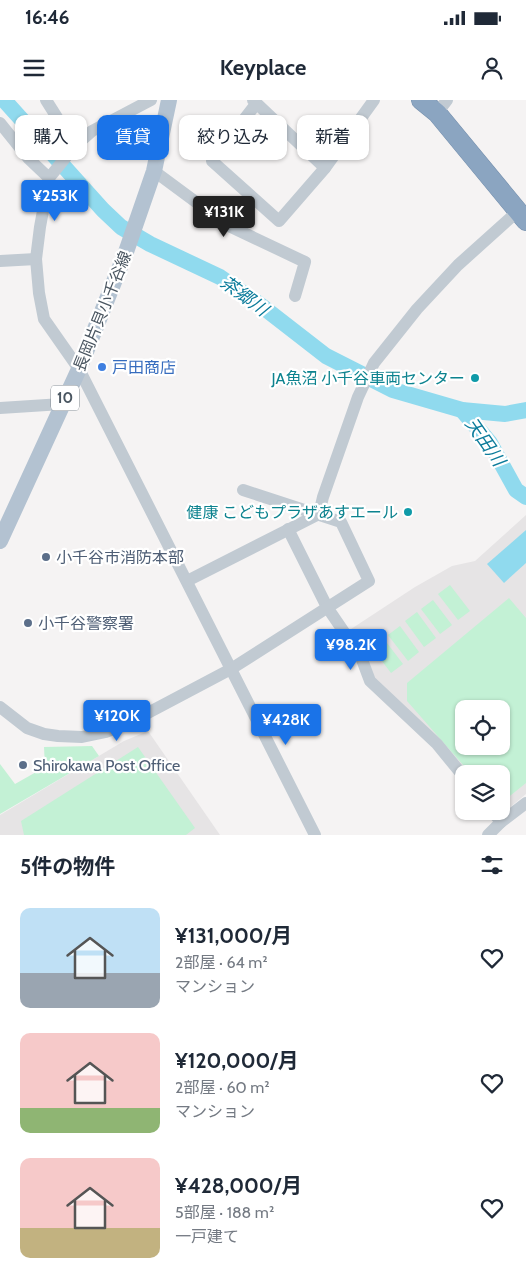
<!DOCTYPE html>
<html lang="ja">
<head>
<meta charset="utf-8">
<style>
  body { margin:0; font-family:Cabin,"Noto Sans JP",sans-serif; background:#f2f2f3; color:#1f2937; height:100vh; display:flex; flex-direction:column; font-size:19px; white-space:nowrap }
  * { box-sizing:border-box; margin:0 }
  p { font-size:16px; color:#747a83 }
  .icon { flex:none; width:28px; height:28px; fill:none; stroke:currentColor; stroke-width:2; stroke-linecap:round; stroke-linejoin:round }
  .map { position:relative; height:735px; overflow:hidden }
  .sheet { display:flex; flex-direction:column; background:#fff; flex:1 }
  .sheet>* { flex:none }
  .guide { position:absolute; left:15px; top:15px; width:496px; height:45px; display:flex; gap:10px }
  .tools { position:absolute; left:455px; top:600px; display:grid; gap:10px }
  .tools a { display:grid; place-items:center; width:55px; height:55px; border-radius:10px; background:#fff; box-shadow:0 1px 4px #0004; font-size:25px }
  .price { position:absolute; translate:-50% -42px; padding:0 11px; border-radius:5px; background:#1a73e8; color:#fff; font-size:16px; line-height:32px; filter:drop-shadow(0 1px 2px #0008) }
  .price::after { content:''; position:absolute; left:50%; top:30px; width:15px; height:11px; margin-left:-8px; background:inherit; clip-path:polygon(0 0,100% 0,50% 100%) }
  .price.on { background:#222; color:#fff }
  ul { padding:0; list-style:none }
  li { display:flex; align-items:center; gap:15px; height:125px; padding:0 20px }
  li span { display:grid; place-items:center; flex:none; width:140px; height:100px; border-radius:10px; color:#555 }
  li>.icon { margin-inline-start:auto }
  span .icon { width:60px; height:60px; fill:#fffc; stroke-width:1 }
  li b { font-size:21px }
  h2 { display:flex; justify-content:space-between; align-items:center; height:60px; padding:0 20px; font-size:21px }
  .pill { padding:0 18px; border-radius:10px; background:#fff; box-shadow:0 1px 4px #0004; font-size:18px; line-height:45px }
  .pill.on { background:#1a73e8; color:#fff }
  .status { display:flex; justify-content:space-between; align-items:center; height:35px; padding:0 25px; background:#fff; direction:ltr }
  .status svg { height:14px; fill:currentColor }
  header { display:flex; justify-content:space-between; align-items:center; height:65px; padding:0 20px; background:#fff; font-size:22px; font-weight:700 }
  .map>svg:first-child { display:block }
  .education { fill:#e6e4e5; fill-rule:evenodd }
  .green { fill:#c3f1d5; fill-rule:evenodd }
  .water { fill:#90daee }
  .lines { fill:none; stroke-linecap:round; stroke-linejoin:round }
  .river { stroke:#90daee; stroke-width:16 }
  .highway-casing { stroke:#7690ad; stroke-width:20 }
  .minor { stroke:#c1cad2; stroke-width:12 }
  .major { stroke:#b3c2d1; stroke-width:16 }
  .highway { stroke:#8ba5c1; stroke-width:19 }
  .shop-dot { fill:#3f7fe0; stroke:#fff; stroke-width:2 }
  .culture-dot { fill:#0f9aa8; stroke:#fff; stroke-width:2 }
  .service-dot { fill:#5c6f8a; stroke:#fff; stroke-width:2 }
  .labels { text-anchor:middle; stroke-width:4.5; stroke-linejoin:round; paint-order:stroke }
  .shield { fill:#fff; stroke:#808990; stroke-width:1 }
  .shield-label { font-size:15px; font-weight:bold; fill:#4a5661 }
  .street-label { font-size:16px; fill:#4a5661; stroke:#fff }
  .shop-label { font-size:16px; fill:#366cbe; stroke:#fff; text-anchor:start }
  .culture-label { font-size:16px; fill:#0d838f; stroke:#fff; text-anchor:end }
  .service-label { font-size:16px; fill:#4e5e75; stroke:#fff; text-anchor:start }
  .water-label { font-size:18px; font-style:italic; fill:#0c7c9b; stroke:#fff }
</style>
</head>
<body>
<div class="status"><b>16:46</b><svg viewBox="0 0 49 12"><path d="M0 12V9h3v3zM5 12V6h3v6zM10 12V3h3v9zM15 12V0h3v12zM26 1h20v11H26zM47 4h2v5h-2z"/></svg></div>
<header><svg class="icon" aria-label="menu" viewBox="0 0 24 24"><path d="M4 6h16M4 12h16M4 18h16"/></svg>Keyplace<svg class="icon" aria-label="person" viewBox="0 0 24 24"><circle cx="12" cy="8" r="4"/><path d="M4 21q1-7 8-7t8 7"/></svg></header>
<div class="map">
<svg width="526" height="735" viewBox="0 0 526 735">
  <rect width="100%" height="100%" fill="#f5f3f3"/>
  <g class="education">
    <path d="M526 415V694L502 714 500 711H501V674H466L375 581 348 531 415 487 452 466 475 461ZM464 609H501V646H464Z"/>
    <path d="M148 631 220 735H0V715L124 641Z"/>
  </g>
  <g class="green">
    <path d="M450 485 470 511 458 520 438 494Z"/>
    <path d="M509 498 526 518V683L501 703V674H471L407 601V583ZM464 609H501V646H464Z"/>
    <path d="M433 500 452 525 440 534 421 509Z"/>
    <path d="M417 512 436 538 424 547 405 521Z"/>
    <path d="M400 526 419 552 408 561 388 535Z"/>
    <path d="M384 539 403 564 391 573 372 548Z"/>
    <path d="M92 646 99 656 0 714V664L15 684 45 667 44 647Z"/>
    <path d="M138 647 195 728 186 735H24L21 721Z"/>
  </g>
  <path class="water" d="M526 430V463L504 483 487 464Z"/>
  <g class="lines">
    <g class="river">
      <path d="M4 0 103 110 121 127 150 144 220 177 259 204 326 256 393 290 462 310 505 314 526 310"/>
      <path d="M462 310 490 343 516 390 526 397"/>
    </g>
    <defs>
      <path id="highway" d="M421 0 437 13 526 121"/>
    </defs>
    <use href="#highway" class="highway-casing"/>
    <g class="minor">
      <path d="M46 0 75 46"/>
      <path d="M151 0 92 31 75 46 49 78 40 127 36 159 39 193 44 219 79 269 315 735"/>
      <path d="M253 0 325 68"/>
      <path d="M256 4 212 61 279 121 325 68 374 0"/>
      <path d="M437 13 447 0"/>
      <path d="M0 23 29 59 49 78"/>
      <path d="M154 71 227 125 305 162 295 196"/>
      <path d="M0 161 36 159"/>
      <path d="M0 308 62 304"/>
      <path d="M288 429 327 507 361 557 370 581 437 644 464 677"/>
      <path d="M187 481 319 414 323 397 358 297 374 263 417 209 458 165 518 111"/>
      <path d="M0 607 27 628 44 634 58 636 82 637 106 632 127 624 231 569 369 481 341 422 243 390"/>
      <path d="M492 711 501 722"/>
      <path d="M488 735 501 722 526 703"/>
    </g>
    <path class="major" d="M0 441 79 269 126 152 154 71 169 0"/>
    <use href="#highway" class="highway"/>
  </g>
  <circle class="shop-dot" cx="102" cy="267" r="5"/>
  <g class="culture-dot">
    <circle cx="475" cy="278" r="5"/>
    <circle cx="408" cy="412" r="5"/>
  </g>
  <g class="service-dot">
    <circle cx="46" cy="457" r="5"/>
    <circle cx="28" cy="523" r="5"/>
    <circle cx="23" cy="665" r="5"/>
  </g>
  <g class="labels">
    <rect class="shield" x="51" y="285.5" width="28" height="25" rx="4"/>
    <g class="shield-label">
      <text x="65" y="303">10</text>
    </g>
    <g class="street-label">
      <text transform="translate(102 211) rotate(-68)" y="6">長岡片貝小千谷線</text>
    </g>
    <g class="shop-label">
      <text x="112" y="273">戸田商店</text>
    </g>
    <g class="culture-label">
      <text x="465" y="284">JA魚沼 小千谷車両センター</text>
      <text x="398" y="418">健康 こどもプラザあすエール</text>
    </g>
    <g class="service-label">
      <text x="56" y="463">小千谷市消防本部</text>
      <text x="38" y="529">小千谷警察署</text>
      <text x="33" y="671">Shirokawa Post Office</text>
    </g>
    <g class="water-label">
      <text transform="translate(244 196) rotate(36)" y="6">茶郷川</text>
      <text transform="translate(485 342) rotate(55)" y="6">天田川</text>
    </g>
  </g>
</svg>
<div class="tools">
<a><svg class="icon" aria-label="locate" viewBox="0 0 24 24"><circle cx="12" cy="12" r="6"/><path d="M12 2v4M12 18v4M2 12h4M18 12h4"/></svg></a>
<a><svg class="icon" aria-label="layers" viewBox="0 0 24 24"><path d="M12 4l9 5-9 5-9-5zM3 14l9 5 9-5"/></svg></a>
</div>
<b class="price" style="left:55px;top:122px">¥253K</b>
<b class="price on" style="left:224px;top:138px">¥131K</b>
<b class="price" style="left:351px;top:571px">¥98.2K</b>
<b class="price" style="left:117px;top:642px">¥120K</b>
<b class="price" style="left:286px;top:646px">¥428K</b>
<div class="guide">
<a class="pill">購入</a>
<a class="pill on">賃貸</a>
<a class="pill">絞り込み</a>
<a class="pill">新着</a>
</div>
</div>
<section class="sheet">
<h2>5件の物件<svg class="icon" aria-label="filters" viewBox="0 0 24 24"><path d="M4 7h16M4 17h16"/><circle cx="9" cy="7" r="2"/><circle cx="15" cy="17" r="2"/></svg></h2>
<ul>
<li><span style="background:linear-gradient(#bfe0f5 65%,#9aa5b1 0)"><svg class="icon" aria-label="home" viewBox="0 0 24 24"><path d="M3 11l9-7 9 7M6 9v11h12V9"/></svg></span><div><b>¥131,000/月</b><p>2部屋 · 64 m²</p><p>マンション</p></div><svg class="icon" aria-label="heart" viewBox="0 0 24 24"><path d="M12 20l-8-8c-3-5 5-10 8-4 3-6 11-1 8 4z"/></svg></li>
<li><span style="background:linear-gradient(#f6c9c9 75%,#8fb573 0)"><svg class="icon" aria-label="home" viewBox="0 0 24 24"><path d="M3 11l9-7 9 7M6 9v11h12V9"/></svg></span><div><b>¥120,000/月</b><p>2部屋 · 60 m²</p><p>マンション</p></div><svg class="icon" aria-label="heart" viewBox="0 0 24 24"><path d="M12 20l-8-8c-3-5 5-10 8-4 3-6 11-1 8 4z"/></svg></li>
<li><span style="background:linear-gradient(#f6c9c9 70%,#c2b280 0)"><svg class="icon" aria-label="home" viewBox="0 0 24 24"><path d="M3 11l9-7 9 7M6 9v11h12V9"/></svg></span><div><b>¥428,000/月</b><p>5部屋 · 188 m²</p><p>一戸建て</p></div><svg class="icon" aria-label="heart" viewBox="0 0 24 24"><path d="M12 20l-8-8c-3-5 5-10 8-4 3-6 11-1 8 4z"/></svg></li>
</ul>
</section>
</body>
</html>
